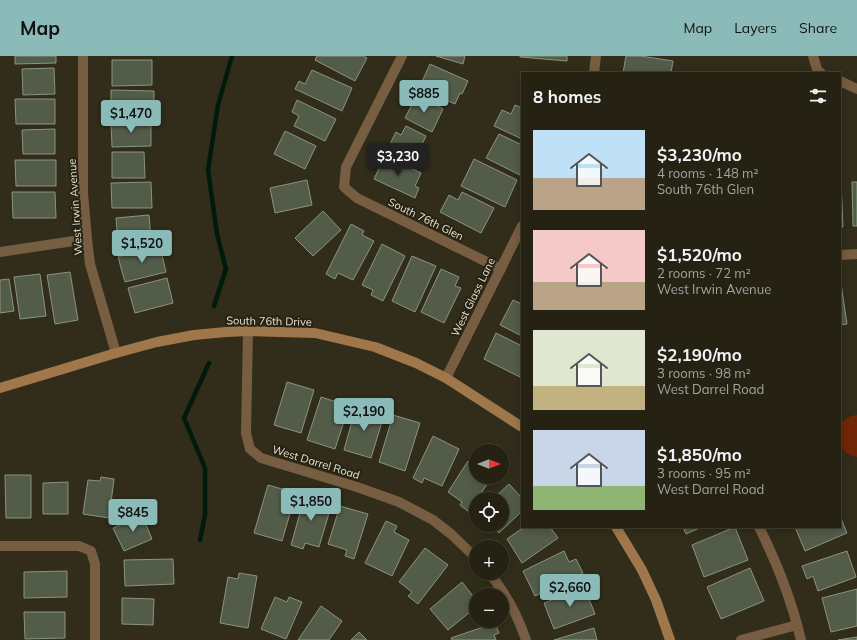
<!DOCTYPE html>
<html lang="en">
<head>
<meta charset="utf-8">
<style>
  body { margin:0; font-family:Mulish,sans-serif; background:#2d2a1d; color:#f1f3f6; height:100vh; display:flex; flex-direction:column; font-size:15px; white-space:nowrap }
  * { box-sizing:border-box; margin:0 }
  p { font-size:13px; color:#a3a4a0 }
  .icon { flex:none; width:22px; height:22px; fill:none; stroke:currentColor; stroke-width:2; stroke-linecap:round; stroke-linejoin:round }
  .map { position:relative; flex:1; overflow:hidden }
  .sheet { position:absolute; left:521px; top:16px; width:320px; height:456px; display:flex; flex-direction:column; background:#252214; border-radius:0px; box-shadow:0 2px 10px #0003,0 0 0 1px #423f34 }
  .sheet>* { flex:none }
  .needle { width:26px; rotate:90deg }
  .tools { position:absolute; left:469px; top:388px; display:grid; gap:8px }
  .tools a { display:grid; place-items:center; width:40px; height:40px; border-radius:50%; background:#252214; box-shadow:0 2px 10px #0003,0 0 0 1px #423f34; font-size:20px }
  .price { position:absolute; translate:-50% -34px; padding:0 9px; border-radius:4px; background:#8bbbb9; color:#111; font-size:13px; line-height:26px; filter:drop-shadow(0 1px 2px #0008) }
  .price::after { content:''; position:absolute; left:50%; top:24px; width:12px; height:9px; margin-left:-6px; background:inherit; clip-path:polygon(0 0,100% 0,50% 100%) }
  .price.selected { background:#222; color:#fff }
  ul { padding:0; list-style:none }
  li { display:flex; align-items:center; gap:12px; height:100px; padding:0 12px }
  li span { display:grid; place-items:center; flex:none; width:112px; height:80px; border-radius:0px; color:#555 }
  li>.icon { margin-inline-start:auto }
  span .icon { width:48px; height:48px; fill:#fffc; stroke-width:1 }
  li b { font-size:17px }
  h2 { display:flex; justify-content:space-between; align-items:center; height:48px; padding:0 12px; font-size:17px }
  header { display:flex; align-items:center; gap:24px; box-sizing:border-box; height:56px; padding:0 20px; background:#8bbbb9; color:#111 }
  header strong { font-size:19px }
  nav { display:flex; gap:22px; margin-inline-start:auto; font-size:14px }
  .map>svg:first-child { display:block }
  .green { fill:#722507 }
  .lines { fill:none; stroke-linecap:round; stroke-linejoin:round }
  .stream { stroke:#001a0b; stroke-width:4.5 }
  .building { fill:#535c49; stroke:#8a947f }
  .street { stroke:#775d41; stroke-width:10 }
  .secondary { stroke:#a0774a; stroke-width:10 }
  .labels { text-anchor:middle; stroke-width:4; stroke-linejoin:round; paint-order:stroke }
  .street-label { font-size:11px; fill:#e4e2d6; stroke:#272310 }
</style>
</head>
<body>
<header>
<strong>Map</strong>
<nav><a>Map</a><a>Layers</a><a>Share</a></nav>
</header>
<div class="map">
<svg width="857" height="584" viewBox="0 0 857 584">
  <rect width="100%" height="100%" fill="#312d1a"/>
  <path class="green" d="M855 359H857V401L852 400 845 396 840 389V370L843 365 849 361Z"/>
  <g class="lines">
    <g class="stream">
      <path d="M214 250 226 213 217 178 208 114 218 49 232 0"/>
      <path d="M200 484 205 459V412L184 362 209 307"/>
    </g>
  </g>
  <g class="building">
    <path d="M15 0H56V7L15 8Z"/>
    <path d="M317 0H363L367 2 355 25 315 4Z"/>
    <path d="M436 0H465L463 8Z"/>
    <path d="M520 0H567V5L520 1Z"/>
    <path d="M626 0H641L673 5 671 17H623Z"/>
    <path d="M112 4H152V29L112 30Z"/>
    <path d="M430 8 468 25 462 38 460 37 455 48 419 32Z"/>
    <path d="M54 12 55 38 23 39 22 13Z"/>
    <path d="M312 14 352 32 342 55 295 33 299 25 305 28Z"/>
    <path d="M111 34 154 35V61L111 60Z"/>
    <path d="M417 39 443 53 432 76 405 62Z"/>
    <path d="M15 43H55V68H16Z"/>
    <path d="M297 44 336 63 325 85 294 70 299 60 292 56Z"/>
    <path d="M515 49 522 52V83L494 70 502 54 511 58Z"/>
    <path d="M151 65V90L112 91 111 66Z"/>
    <path d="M406 70 426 80 415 103 389 90 396 76 401 79Z"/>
    <path d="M55 73V98H23L22 74Z"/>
    <path d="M285 75 316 90 305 113 274 98Z"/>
    <path d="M499 78 522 89V114L520 119 486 102Z"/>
    <path d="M112 96H144L145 122H112Z"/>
    <path d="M385 100 421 117 415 130 419 132 415 142 374 123Z"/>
    <path d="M474 103 517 124 505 151 461 130Z"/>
    <path d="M15 104H56V130H16Z"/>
    <path d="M307 124 312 149 275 157 270 132Z"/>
    <path d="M840 124H841L843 171H840Z"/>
    <path d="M151 126 152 152H112L111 127Z"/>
    <path d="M852 126H857V170H853Z"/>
    <path d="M12 136H55L56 162H13Z"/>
    <path d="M462 136 494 152 481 177 440 156 449 139 458 144Z"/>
    <path d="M323 155 341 174 313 200 295 182Z"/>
    <path d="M149 159 151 184 118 187 116 162Z"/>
    <path d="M351 168 364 175 362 179 374 185 353 224 338 217 335 223 326 218Z"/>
    <path d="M382 188 405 200 383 245 371 239 373 234 362 229Z"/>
    <path d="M160 190 166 216 125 226 118 201Z"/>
    <path d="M412 200 436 210 415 256 392 245Z"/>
    <path d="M441 213 459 221 455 230 461 232 444 267 421 256Z"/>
    <path d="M70 216 78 264 55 268 47 219Z"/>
    <path d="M40 218 46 260 20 263 14 221Z"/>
    <path d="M840 221 847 268 840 269Z"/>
    <path d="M167 222 173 247 135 257 128 232Z"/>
    <path d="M9 223 14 255 0 257V224Z"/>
    <path d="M513 244 522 248V280L500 269Z"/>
    <path d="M496 277 522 290V316L520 321 484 303Z"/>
    <path d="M287 326 314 334 301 377 274 369Z"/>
    <path d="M321 341 349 350 335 393 307 384Z"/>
    <path d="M356 351 384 359 371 402 344 394Z"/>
    <path d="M393 359 420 367 405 415 379 406Z"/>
    <path d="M433 380 459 393 442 430 424 422 422 427 413 422Z"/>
    <path d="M468 405 476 411V421H492L477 443H476V445L469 456 460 449 462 446 448 436Z"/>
    <path d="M5 419H31V462H6Z"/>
    <path d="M101 421 114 423 109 462 83 458 88 424 100 425Z"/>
    <path d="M68 426V458H43V427Z"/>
    <path d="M509 428 522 442V455L499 477 492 469H502V443H493Z"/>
    <path d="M268 429 296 437 282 485 254 477Z"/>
    <path d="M305 439 332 447 319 491 305 487 303 493 291 489Z"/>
    <path d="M340 450 368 458 354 503 345 500 347 494 328 488Z"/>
    <path d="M142 459 152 483 124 495 113 472Z"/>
    <path d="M840 460 847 477 805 495 795 471H840Z"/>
    <path d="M386 465 397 470 394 476 409 484 392 520 365 507Z"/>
    <path d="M524 471H550L558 482 522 507 507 483Z"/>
    <path d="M683 471H702L686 478Z"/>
    <path d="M735 471 748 504 704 521 692 489Z"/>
    <path d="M425 492 448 509 418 548 408 540 412 536 399 526Z"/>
    <path d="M564 495 569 506 576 503 583 517 535 540 523 515Z"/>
    <path d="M847 495 856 521 818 535 813 520 807 523 802 510Z"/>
    <path d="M173 503 174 528 125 530 124 504Z"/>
    <path d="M750 512 764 545 721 563 707 531Z"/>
    <path d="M67 515V541L24 542V516Z"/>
    <path d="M239 517 257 520 248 572 220 567 228 521 238 523Z"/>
    <path d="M462 526 476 544V551L448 574 430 553Z"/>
    <path d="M589 530 593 541 589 543 595 558 554 573 544 547Z"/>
    <path d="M857 533V570L831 576 822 542Z"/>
    <path d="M275 541 287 546 289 541 302 546 286 583 261 573Z"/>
    <path d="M122 542 154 543 153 569 122 568Z"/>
    <path d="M321 550 342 565 329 584H298Z"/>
    <path d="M24 556H65V582L25 583Z"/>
    <path d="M495 567 499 577 494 579 496 584H452L451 582Z"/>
    <path d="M594 572 597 584H554Z"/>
    <path d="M359 576 367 584H351Z"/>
    <path d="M857 581V584H838Z"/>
  </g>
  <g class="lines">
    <g class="street">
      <path d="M83 0V137L87 183 90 208 116 297"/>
      <path d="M402 0 346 111 344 131 357 142 501 213"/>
      <path d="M813 0 818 16 821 17"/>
      <path d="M594 17 596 0"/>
      <path d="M840 25 857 33"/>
      <path d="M0 196 87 183"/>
      <path d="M840 199 857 198"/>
      <path d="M248 275 246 377 250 393 261 402 357 431 399 446 433 464 451 478 476 502"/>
      <path d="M446 322 522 170"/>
      <path d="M759 471C777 507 792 545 801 584"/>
      <path d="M0 490H79L91 495 95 508V584"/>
      <path d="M489 517C505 536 518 560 526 584"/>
      <path d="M741 584 797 569"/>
    </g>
    <g class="secondary">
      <path d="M0 332 116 297 157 286 194 279 226 276 248 275 315 277 375 291 416 307 446 322 522 371"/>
      <path d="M616 471 642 514 656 544 670 584"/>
    </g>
  </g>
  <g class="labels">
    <g class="street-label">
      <text transform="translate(75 151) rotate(-94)" y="4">West Irwin Avenue</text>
      <text transform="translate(426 163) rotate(26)" y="4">South 76th Glen</text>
      <text transform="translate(473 241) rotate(-64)" y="4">West Glass Lane</text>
      <text transform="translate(269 265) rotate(1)" y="4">South 76th Drive</text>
      <text transform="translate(316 406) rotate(17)" y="4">West Darrel Road</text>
    </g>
  </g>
</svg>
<div class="tools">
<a><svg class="needle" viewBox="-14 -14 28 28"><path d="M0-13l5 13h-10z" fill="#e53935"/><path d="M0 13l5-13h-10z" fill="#a3a4a0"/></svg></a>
<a><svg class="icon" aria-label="locate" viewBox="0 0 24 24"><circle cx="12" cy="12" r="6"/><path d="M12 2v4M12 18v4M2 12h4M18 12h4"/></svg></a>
<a>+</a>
<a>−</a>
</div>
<b class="price" style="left:424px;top:58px">$885</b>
<b class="price" style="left:131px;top:78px">$1,470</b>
<b class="price selected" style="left:398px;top:121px">$3,230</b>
<b class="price" style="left:142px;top:208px">$1,520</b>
<b class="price" style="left:364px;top:376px">$2,190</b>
<b class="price" style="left:311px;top:466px">$1,850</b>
<b class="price" style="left:133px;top:477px">$845</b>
<b class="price" style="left:570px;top:552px">$2,660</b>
<section class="sheet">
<h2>8 homes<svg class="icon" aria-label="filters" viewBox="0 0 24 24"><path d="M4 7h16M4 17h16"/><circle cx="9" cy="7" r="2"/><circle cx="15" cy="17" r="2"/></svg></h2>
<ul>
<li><span style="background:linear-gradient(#bfe0f5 60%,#b9a48a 0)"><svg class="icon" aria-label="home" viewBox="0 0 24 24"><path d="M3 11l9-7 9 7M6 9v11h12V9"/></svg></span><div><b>$3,230/mo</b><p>4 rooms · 148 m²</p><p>South 76th Glen</p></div></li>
<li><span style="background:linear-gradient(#f6c9c9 65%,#b9a48a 0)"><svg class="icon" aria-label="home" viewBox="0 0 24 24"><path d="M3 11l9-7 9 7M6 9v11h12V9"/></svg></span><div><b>$1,520/mo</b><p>2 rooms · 72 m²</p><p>West Irwin Avenue</p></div></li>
<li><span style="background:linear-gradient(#dfe7d0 70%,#c2b280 0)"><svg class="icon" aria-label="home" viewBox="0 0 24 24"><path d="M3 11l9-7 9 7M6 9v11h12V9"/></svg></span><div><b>$2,190/mo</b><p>3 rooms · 98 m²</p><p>West Darrel Road</p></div></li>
<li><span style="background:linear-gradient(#c9d6e8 70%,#8fb573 0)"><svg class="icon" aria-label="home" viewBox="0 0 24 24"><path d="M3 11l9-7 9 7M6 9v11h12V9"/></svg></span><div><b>$1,850/mo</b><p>3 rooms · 95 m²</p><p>West Darrel Road</p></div></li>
</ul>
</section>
</div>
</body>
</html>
